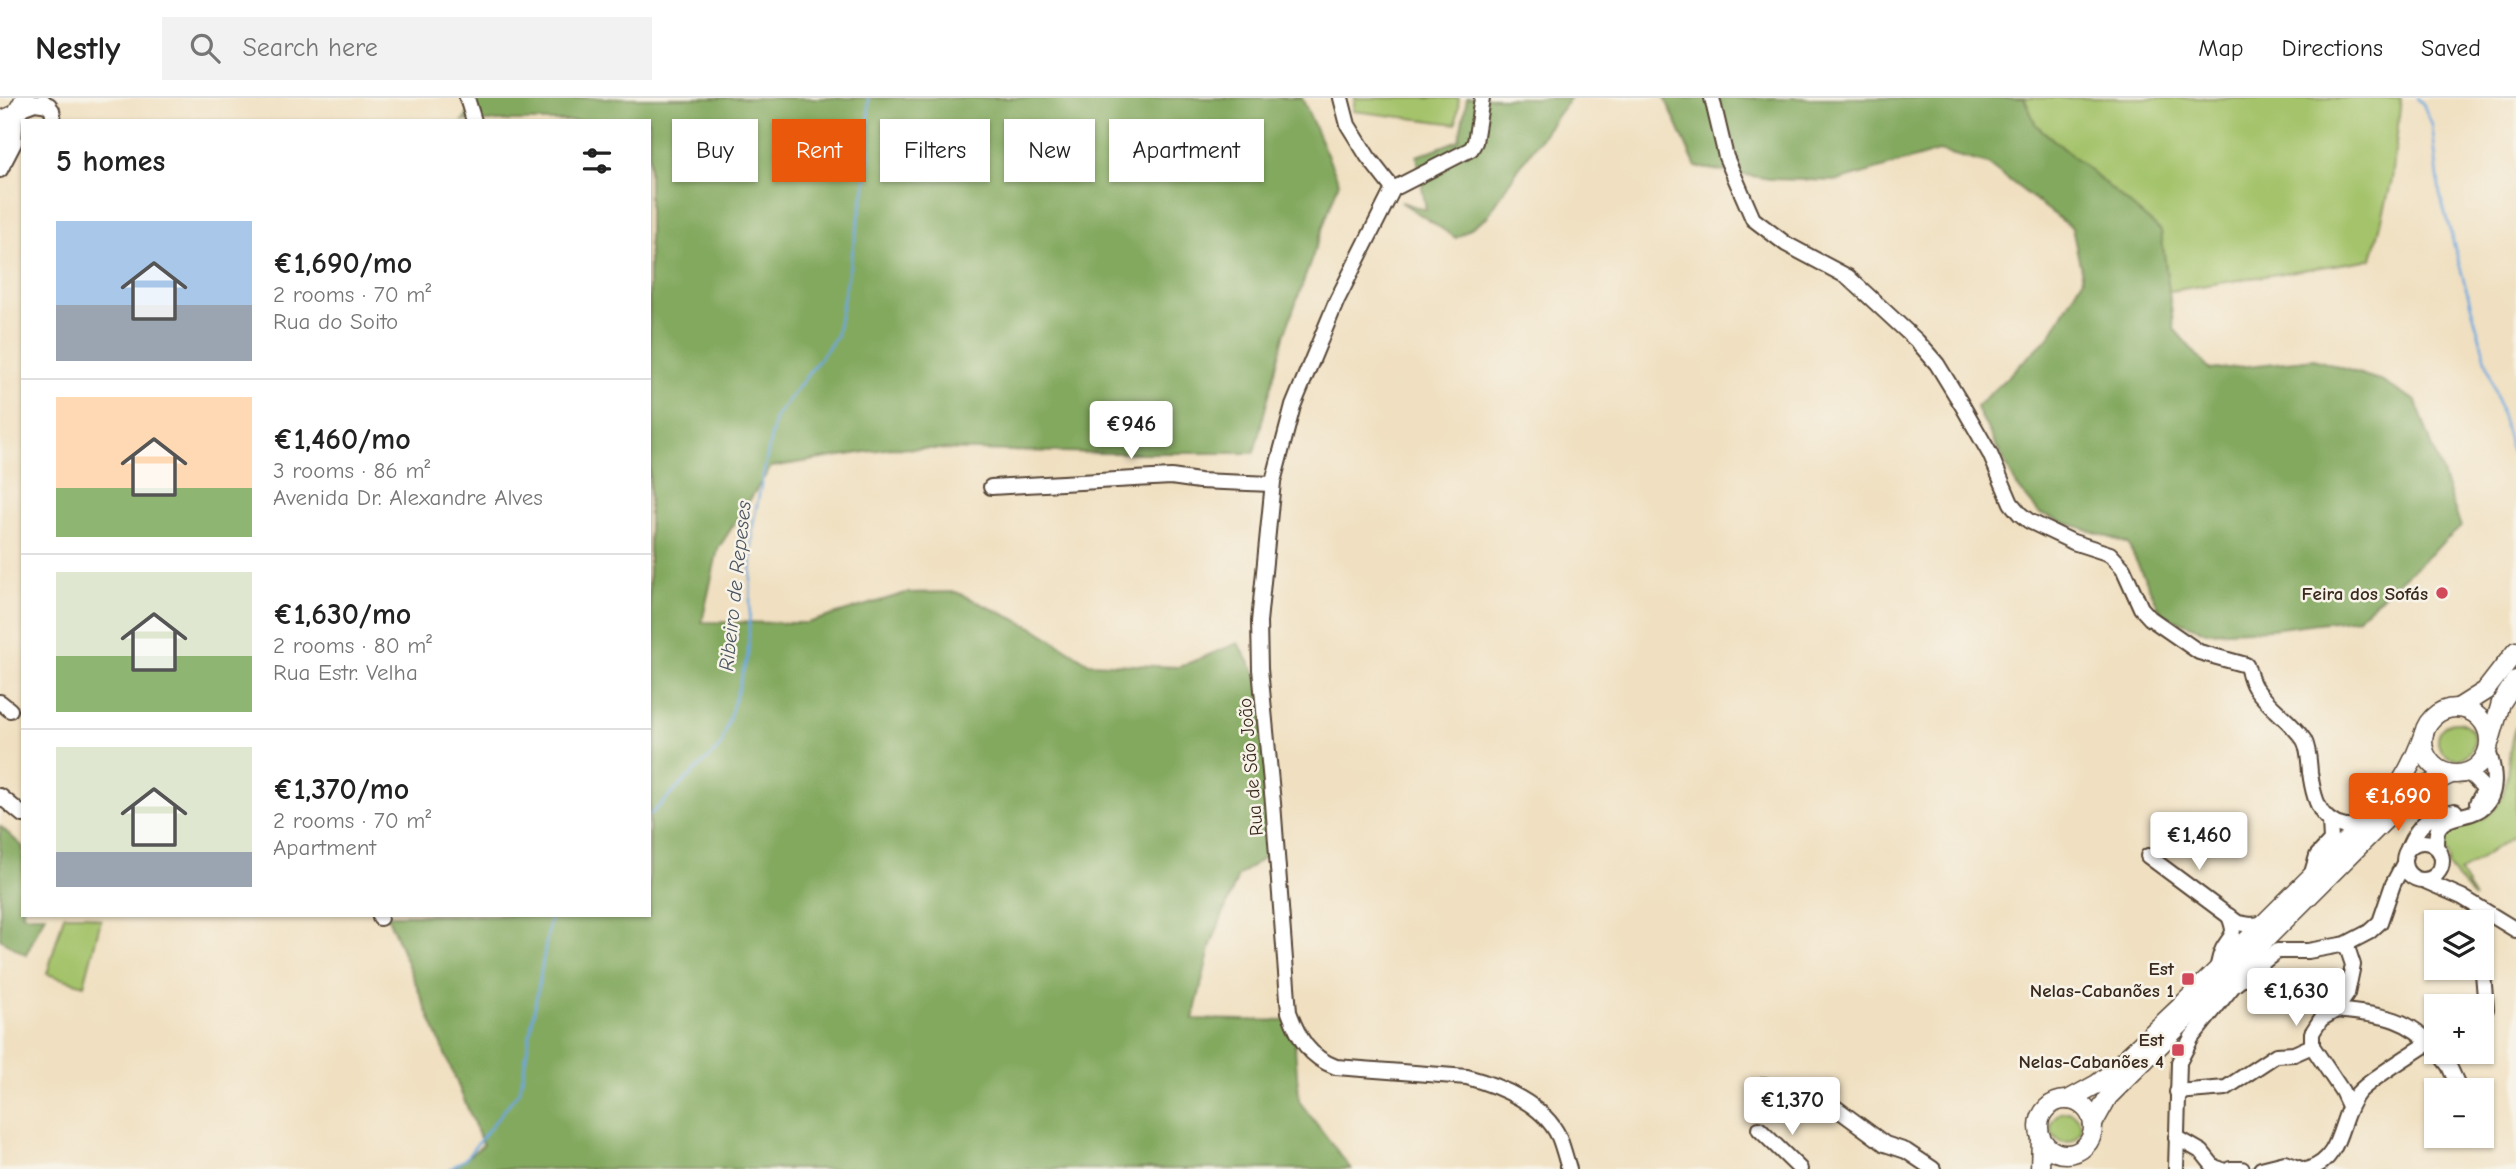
<!DOCTYPE html>
<html lang="en">
<head>
<meta charset="utf-8">
<style>
  body { margin:0; font-family:"Comic Neue",sans-serif; background:#f2f2f2; color:#222; height:100vh; display:flex; flex-direction:column; font-size:26px; white-space:nowrap }
  * { box-sizing:border-box; margin:0 }
  p { font-size:23px; color:#767676 }
  .icon { flex:none; width:38px; height:38px; fill:none; stroke:currentColor; stroke-width:2; stroke-linecap:round; stroke-linejoin:round }
  .map { position:relative; flex:1; overflow:hidden }
  .sheet { position:absolute; left:21px; top:21px; width:630px; height:798px; display:flex; flex-direction:column; background:#fff; border-radius:0px; box-shadow:0 2px 5px #0004 }
  .sheet>* { flex:none }
  .banner { position:absolute; left:672px; top:21px; width:665px; height:63px; display:flex; gap:14px }
  .controls { position:absolute; left:2424px; top:812px; display:grid; gap:14px }
  .controls a { display:grid; place-items:center; width:70px; height:70px; border-radius:0px; background:#fff; box-shadow:0 2px 5px #0004; font-size:35px }
  .price { position:absolute; translate:-50% -60px; padding:0 16px; border-radius:7px; background:#fff; color:#222; font-size:23px; line-height:46px; filter:drop-shadow(0 2px 4px #0008) }
  .price::after { content:''; position:absolute; left:50%; top:42px; width:21px; height:16px; margin-left:-10px; background:inherit; clip-path:polygon(0 0,100% 0,50% 100%) }
  .price.on { background:#ea580c; color:#fff }
  ul { padding:0; list-style:none }
  li { display:flex; align-items:center; gap:21px; height:175px; padding:0 35px }
  li+li { border-top:2px solid #e0e0e0 }
  li span { display:grid; place-items:center; flex:none; width:196px; height:140px; border-radius:0px; color:#555 }
  li>.icon { margin-inline-start:auto }
  span .icon { width:84px; height:84px; fill:#fffc; stroke-width:1 }
  li b { font-size:30px }
  h2 { display:flex; justify-content:space-between; align-items:center; height:84px; padding:0 35px; font-size:30px }
  .tag { padding:0 24px; border-radius:0px; background:#fff; box-shadow:0 2px 5px #0004; font-size:24px; line-height:63px }
  .tag.on { background:#ea580c; color:#fff }
  header { display:flex; align-items:center; gap:42px; box-sizing:border-box; height:98px; padding:0 35px; background:#fff; border-bottom:2px solid #e0e0e0 }
  header strong { font-size:33px }
  nav { display:flex; gap:38px; margin-inline-start:auto; font-size:24px }
  .search { width:490px; height:63px; background:#f2f2f2; display:flex; align-items:center; gap:18px; box-sizing:border-box; padding:0 24px; border-radius:0px; color:#767676; font-size:26px }
  .map>svg:first-child { display:block }
  .green { fill:#a4c36b; stroke:#707644; stroke-width:2 }
  .forest { fill:#83a95f; stroke:#5f6a3e; stroke-width:2 }
  .lines { fill:none; stroke-linecap:round; stroke-linejoin:round }
  .stream { stroke:#6da8de; stroke-width:2.5 }
  .minor-casing { stroke:#564536; stroke-width:18 }
  .major-casing { stroke:#564536; stroke-width:21 }
  .minor { stroke:#fff; stroke-width:14 }
  .major { stroke:#fff; stroke-width:18 }
  .poi-dot { fill:#d1495b; stroke:#f7f3e8; stroke-width:2.5 }
  .labels { text-anchor:middle; stroke-width:5; stroke-linejoin:round; paint-order:stroke }
  .poi-label { font-size:19px; font-weight:bold; fill:#3b2a1e; stroke:#f7f3e8; text-anchor:end }
  .street-label { font-size:19px; fill:#3b2a1e; stroke:#f7f3e8 }
  .water-label { font-size:21px; font-style:italic; fill:#4c5661; stroke:#f7f3e8 }
</style>
</head>
<body>
<header>
<strong>Nestly</strong>
<div class="search"><svg class="icon" aria-label="search" viewBox="0 0 24 24"><circle cx="10" cy="10" r="6"/><path d="M15 15l6 6"/></svg>Search here</div>
<nav><a>Map</a><a>Directions</a><a>Saved</a></nav>
</header>
<div class="map">
<svg width="2516" height="1071" viewBox="0 0 2516 1071">
  <rect width="100%" height="100%" fill="#f7f3e8"/>
  <filter id="ink" filterUnits="userSpaceOnUse"><feTurbulence type="fractalNoise" baseFrequency=".0143" numOctaves="2"/><feDisplacementMap in="SourceGraphic" scale="14" xChannelSelector="R" yChannelSelector="G"/><feConvolveMatrix kernelMatrix="1 2 1 2 8 2 1 2 1" color-interpolation-filters="sRGB"/></filter>
  <filter id="wash" filterUnits="userSpaceOnUse"><feTurbulence type="fractalNoise" baseFrequency=".00686" numOctaves="4" result="noise"/><feDisplacementMap in="SourceGraphic" scale="28" xChannelSelector="R" yChannelSelector="G"/><feGaussianBlur stdDeviation="1.57" result="paint"/><feColorMatrix in="noise" values="0 0 0 0 0 0 0 0 0 0 0 0 0 0 0 0 0 1.4 0 .05"/><feComposite in="paint" operator="in"/></filter>
  <g filter="url(#wash)">
    <rect width="100%" height="100%" fill="#f0e0c1"/>
    <g class="green">
      <path d="M1355 0H1459L1456 26 1353 13Z"/>
      <path d="M2024 0H2401L2392 82 2372 161 2169 193 2160 133 2036 27Z"/>
      <circle cx="2456" cy="642" r="18"/>
      <path d="M2516 628V736L2459 775 2475 800 2457 781 2448 767 2449 761 2442 742 2446 728C2459 725 2472 724 2484 719 2516 701 2502 661 2516 628Z"/>
      <path d="M64 817H85L101 822 84 887 47 876Z"/>
      <circle cx="2066" cy="1029" r="15"/>
    </g>
    <g class="forest">
      <path d="M480 0H1302L1339 84 1284 238 1254 355H1104L891 350 771 369 718 451 702 524 807 525 906 495 956 494 1034 530 1089 565 1179 569 1238 545 1259 580 1278 749 1238 778 1211 847 1193 921 1293 923 1299 1003 1351 1071H452L483 1047 387 817H649V23H463Z"/>
      <path d="M1467 0H1570L1518 71 1487 119 1456 140 1401 104 1426 112 1417 58 1459 42Z"/>
      <path d="M1665 0H2024L2036 27 2161 133 2174 231 2210 272 2314 261 2379 282 2416 303 2461 429 2357 520 2271 531 2206 534 2162 516 2128 446 2039 415 2017 388 1976 309 2050 238 2083 181 2072 130 1988 66 1939 53 1838 83 1770 81 1696 69Z"/>
      <path d="M0 728 23 749V817H45L26 857 0 841Z"/>
    </g>
    <g class="lines">
      <g class="stream">
        <path d="M2417 0 2423 6 2432 27 2440 97 2516 369"/>
        <path d="M649 718 721 648 748 557 753 426 775 320 836 239 870 63 868 0"/>
        <path d="M450 1071 465 1061 520 992 551 817"/>
      </g>
    </g>
  </g>
  <g filter="url(#ink)">
    <g class="lines">
      <defs>
        <g id="minor">
          <path d="M467 0 474 23"/>
          <path d="M1341 0 1348 27 1368 59 1393 91"/>
          <path d="M1482 0 1475 44 1471 51 1393 91 1337 202 1293 308 1273 384 1259 524 1260 571 1273 705 1289 914C1299 941 1309 959 1336 969L1467 979C1500 988 1544 1006 1559 1039 1563 1049 1566 1061 1569 1071"/>
          <path d="M1712 0 1726 59 1753 121 1786 146 1848 179 1917 243 1937 266 1962 307 1990 356 2011 405 2020 416 2029 423 2073 444 2110 456 2123 470 2141 510 2150 520 2199 554 2246 567C2250 574 2250 584 2256 591 2270 610 2291 623 2304 642 2309 651 2309 664 2310 674 2314 706 2323 733 2360 729"/>
          <path d="M43 3 52 12 54 23"/>
          <path d="M19 11 35 5 49 7"/>
          <path d="M1 23 6 59"/>
          <path d="M0 72 14 45 16 16"/>
          <path d="M991 389 1171 379 1199 383 1272 386"/>
          <path d="M0 604 10 612"/>
          <path d="M2468 674 2485 691 2477 705"/>
          <path d="M0 698 23 717"/>
          <circle cx="2423" cy="763" r="19"/>
          <path d="M2436 748C2436 743 2436 736 2438 731 2444 719 2461 719 2472 715 2500 705 2496 675 2488 653"/>
          <path d="M2408 750C2419 725 2428 718 2455 713"/>
          <path d="M2148 758 2238 825 2250 827 2263 826"/>
          <path d="M2311 778 2317 758 2331 743 2330 723"/>
          <path d="M2423 782 2462 799 2516 832"/>
          <path d="M380 820V817"/>
          <path d="M2346 846 2353 867 2347 896 2336 912 2321 921 2312 935V948L2342 993 2349 1008"/>
          <path d="M2482 863 2486 911 2482 919"/>
          <path d="M2217 871C2219 864 2220 855 2224 849 2233 835 2236 836 2229 818"/>
          <path d="M2336 912C2377 917 2407 917 2435 951"/>
          <path d="M2438 954 2449 968 2460 992"/>
          <path d="M1764 987 1821 999 1885 1046 1906 1053 1933 1071"/>
          <path d="M2177 994 2226 990 2276 957 2294 956 2312 948"/>
          <path d="M1759 1031 1800 1071"/>
          <path d="M2176 1039 2202 1054 2214 1069 2220 1071"/>
          <path d="M2176 1071 2179 964 2192 939 2233 888 2277 853H2308L2330 849 2346 846 2369 834 2380 824 2393 786 2403 767"/>
          <path d="M2230 1071H2242"/>
          <path d="M2261 1071 2285 1065 2301 1071"/>
          <path d="M2309 1071C2344 1060 2338 1019 2358 995 2370 981 2412 956 2430 944"/>
        </g>
        <g id="major">
          <path d="M0 23 16 16 25 0"/>
          <path d="M2458 610 2485 593 2516 553"/>
          <circle cx="2456" cy="643" r="33"/>
          <path d="M2490 643 2501 605 2516 582"/>
          <circle cx="2066" cy="1029" r="27"/>
          <path d="M2068 1002 2097 986 2107 978 2180 909 2388 702C2405 681 2415 661 2424 635"/>
          <path d="M2093 1026 2108 999 2413 694 2451 676"/>
          <path d="M2040 1071 2041 1040"/>
        </g>
      </defs>
      <use href="#minor" class="minor-casing"/>
      <use href="#major" class="major-casing"/>
      <use href="#minor" class="minor"/>
      <use href="#major" class="major"/>
    </g>
  </g>
  <g class="poi-dot">
    <circle cx="2442" cy="495" r="7"/>
    <rect x="2181" y="874" width="14" height="14" rx="3.5"/>
    <rect x="2171" y="945" width="14" height="14" rx="3.5"/>
  </g>
  <g class="labels">
    <g class="poi-label">
      <text x="2428" y="502">Feira dos Sofás</text>
      <text x="2174" y="877">Est<tspan x="2174" dy="22">Nelas-Cabanões 1</tspan></text>
      <text x="2164" y="948">Est<tspan x="2164" dy="22">Nelas-Cabanões 4</tspan></text>
    </g>
    <g class="street-label">
      <text transform="translate(1250 669) rotate(-95)" y="7">Rua de São João</text>
    </g>
    <g class="water-label">
      <text transform="translate(735 488) rotate(-84)" y="7">Ribeiro de Repeses</text>
    </g>
  </g>
</svg>
<div class="controls">
<a><svg class="icon" aria-label="layers" viewBox="0 0 24 24"><path d="M12 4l9 5-9 5-9-5zM3 14l9 5 9-5"/></svg></a>
<a>+</a>
<a>−</a>
</div>
<b class="price" style="left:1131px;top:363px">€946</b>
<b class="price on" style="left:2398px;top:735px">€1,690</b>
<b class="price" style="left:2199px;top:774px">€1,460</b>
<b class="price" style="left:2296px;top:930px">€1,630</b>
<b class="price" style="left:1792px;top:1039px">€1,370</b>
<div class="banner">
<a class="tag">Buy</a>
<a class="tag on">Rent</a>
<a class="tag">Filters</a>
<a class="tag">New</a>
<a class="tag">Apartment</a>
</div>
<section class="sheet">
<h2>5 homes<svg class="icon" aria-label="filters" viewBox="0 0 24 24"><path d="M4 7h16M4 17h16"/><circle cx="9" cy="7" r="2"/><circle cx="15" cy="17" r="2"/></svg></h2>
<ul>
<li><span style="background:linear-gradient(#a9c7e8 60%,#9aa5b1 0)"><svg class="icon" aria-label="home" viewBox="0 0 24 24"><path d="M3 11l9-7 9 7M6 9v11h12V9"/></svg></span><div><b>€1,690/mo</b><p>2 rooms · 70 m²</p><p>Rua do Soito</p></div></li>
<li><span style="background:linear-gradient(#ffd9b3 65%,#8fb573 0)"><svg class="icon" aria-label="home" viewBox="0 0 24 24"><path d="M3 11l9-7 9 7M6 9v11h12V9"/></svg></span><div><b>€1,460/mo</b><p>3 rooms · 86 m²</p><p>Avenida Dr. Alexandre Alves</p></div></li>
<li><span style="background:linear-gradient(#dfe7d0 60%,#8fb573 0)"><svg class="icon" aria-label="home" viewBox="0 0 24 24"><path d="M3 11l9-7 9 7M6 9v11h12V9"/></svg></span><div><b>€1,630/mo</b><p>2 rooms · 80 m²</p><p>Rua Estr. Velha</p></div></li>
<li><span style="background:linear-gradient(#dfe7d0 75%,#9aa5b1 0)"><svg class="icon" aria-label="home" viewBox="0 0 24 24"><path d="M3 11l9-7 9 7M6 9v11h12V9"/></svg></span><div><b>€1,370/mo</b><p>2 rooms · 70 m²</p><p>Apartment</p></div></li>
</ul>
</section>
</div>
</body>
</html>
